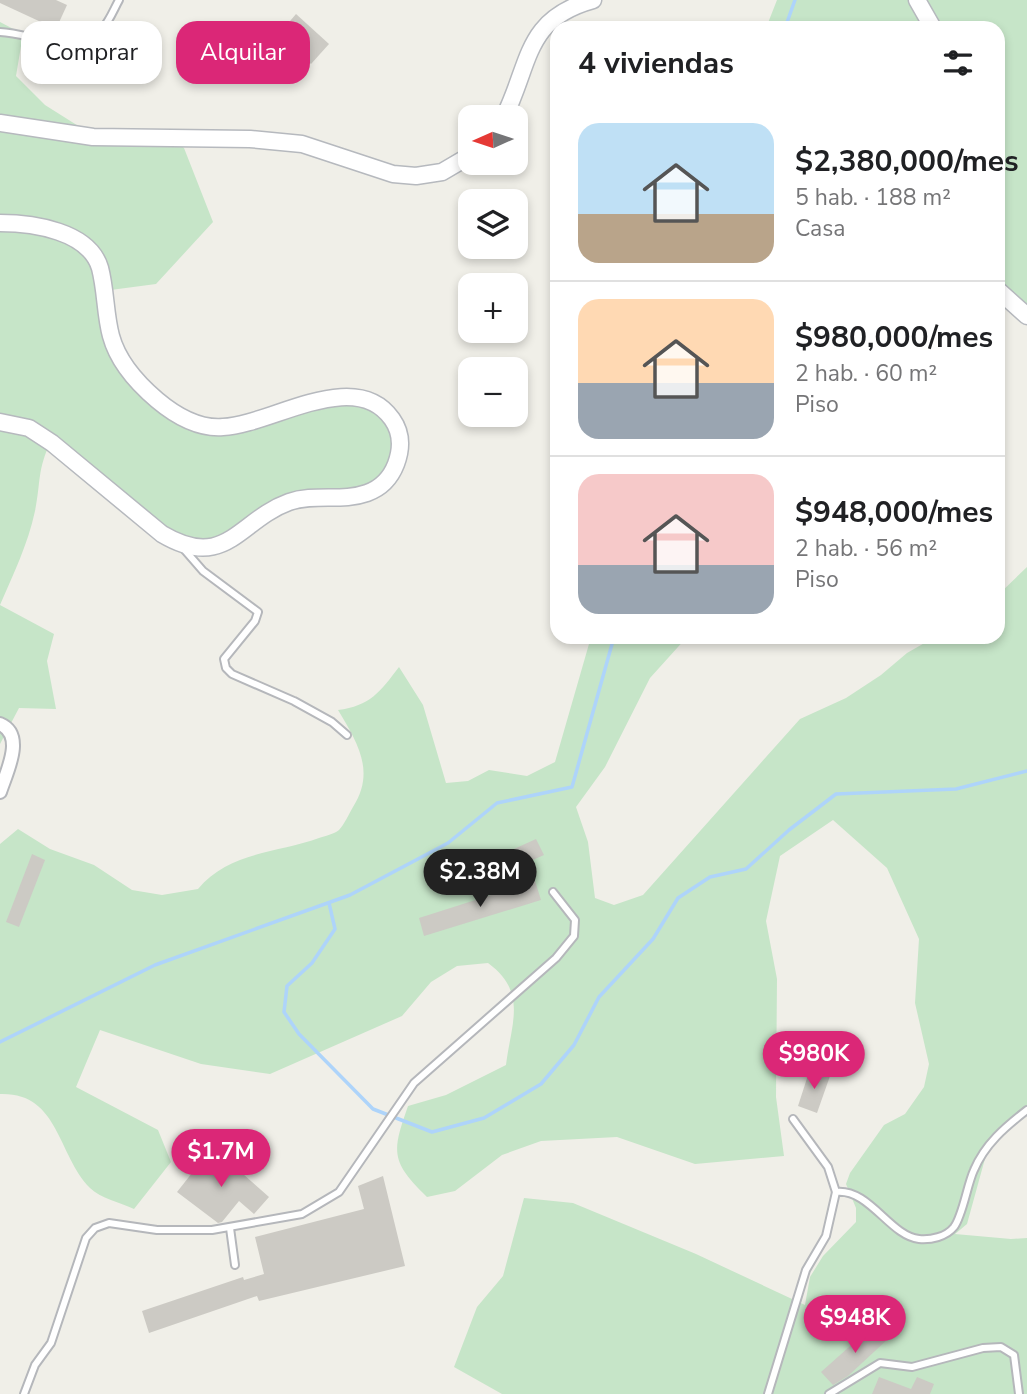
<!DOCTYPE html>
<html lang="es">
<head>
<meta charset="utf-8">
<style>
  body { margin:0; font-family:"Nunito Sans",sans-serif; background:#f6f6f6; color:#202124; height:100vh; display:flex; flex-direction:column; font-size:26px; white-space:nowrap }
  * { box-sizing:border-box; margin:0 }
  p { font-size:23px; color:#757577 }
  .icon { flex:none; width:38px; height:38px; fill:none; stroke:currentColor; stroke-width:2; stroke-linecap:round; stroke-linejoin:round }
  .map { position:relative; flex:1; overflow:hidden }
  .details { position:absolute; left:550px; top:21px; width:455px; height:623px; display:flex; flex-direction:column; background:#fff; border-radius:21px; box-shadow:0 4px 10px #0003 }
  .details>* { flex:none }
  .banner { position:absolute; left:21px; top:21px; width:424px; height:63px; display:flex; gap:14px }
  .needle { width:46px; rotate:267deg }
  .tools { position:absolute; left:458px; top:105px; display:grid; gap:14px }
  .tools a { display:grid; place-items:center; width:70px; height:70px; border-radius:14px; background:#fff; box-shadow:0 4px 10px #0003; font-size:35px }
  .price { position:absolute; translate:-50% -60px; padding:0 16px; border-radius:24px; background:#db2777; color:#fff; font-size:23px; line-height:46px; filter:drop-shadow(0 2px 4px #0008) }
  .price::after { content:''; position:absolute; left:50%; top:42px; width:21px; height:16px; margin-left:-10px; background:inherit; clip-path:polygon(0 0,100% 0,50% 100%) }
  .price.selected { background:#222; color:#fff }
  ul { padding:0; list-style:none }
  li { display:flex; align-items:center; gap:21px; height:175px; padding:0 28px }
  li+li { border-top:2px solid #e0e0e0 }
  li span { display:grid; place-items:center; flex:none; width:196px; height:140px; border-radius:21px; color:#555 }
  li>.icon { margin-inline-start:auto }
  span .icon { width:84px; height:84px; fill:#fffc; stroke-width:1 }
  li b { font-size:30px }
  h2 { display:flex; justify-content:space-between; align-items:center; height:84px; padding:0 28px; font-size:30px }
  .tag { padding:0 24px; border-radius:21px; background:#fff; box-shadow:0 4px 10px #0003; font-size:24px; line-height:63px }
  .tag.selected { background:#db2777; color:#fff }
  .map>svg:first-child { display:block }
  .green { fill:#c6e5c8 }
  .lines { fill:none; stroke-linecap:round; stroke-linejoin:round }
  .stream { stroke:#aed4fa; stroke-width:3.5 }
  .building { fill:#cccac4 }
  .lane-casing { stroke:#b5b7bb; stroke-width:10 }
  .street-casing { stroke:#b5b7bb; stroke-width:16 }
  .secondary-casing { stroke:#b6b9be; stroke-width:19 }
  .lane { stroke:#fff; stroke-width:6 }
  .street { stroke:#fff; stroke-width:12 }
  .secondary { stroke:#fff; stroke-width:16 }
</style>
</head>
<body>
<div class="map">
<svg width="1027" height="1394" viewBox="0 0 1027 1394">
  <rect width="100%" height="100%" fill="#f0efe8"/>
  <g class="green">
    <path d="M777 0H1027V316L998 290V28H766Z"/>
    <path d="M0 22 23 34 16 76 45 105 91 134 171 136 184 148 213 222 156 284 103 291 123 362 177 413 221 425 334 394 389 413 398 454 374 486 318 493 228 539 179 542 51 441C37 470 41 482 35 511 28 544 13 575 0 605L54 634 47 661 56 709 19 708 0 744Z"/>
    <path d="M1027 567V1110L1013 1122 986 1155 967 1224 955 1234 1011 1239 1027 1238V1394H502L454 1367 477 1307 503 1276 524 1198 573 1203 696 1254 805 1305 810 1277 823 1256 856 1222V1208L846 1184 850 1173 884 1125 905 1114 924 1087 929 1064 915 1003 919 939 887 868 833 820 780 856 766 921 777 979 776 1097 784 1156 695 1164 617 1137 541 1141 502 1155 455 1191 427 1197C390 1161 392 1152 408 1106L446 1095 506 1065C511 1024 528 992 488 963L457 966 431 982 402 1016 270 1074 201 1064 100 1030 76 1087 158 1130 171 1162 134 1209C121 1203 100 1198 90 1188 57 1154 59 1092 0 1094V844L18 829 50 849 94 865 132 890 162 895 198 889C229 852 277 853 319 838 325 836 334 834 339 830 344 825 349 814 353 807 376 771 357 742 338 710 370 706 380 692 399 667L423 705 446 783 468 781 489 770 527 776 555 762 591 637H687L650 678 605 767 576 807 588 842 595 898 614 905 643 895 800 719 846 698 881 675 907 653 935 637H998V595Z"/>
  </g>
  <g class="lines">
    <g class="stream">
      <path d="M785 28 795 0"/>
      <path d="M329 903 335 929 312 963 287 986 284 1012 299 1034 373 1109 432 1132 484 1118 541 1084 574 1045 599 997 653 939 678 898 710 877 746 869 789 830 836 794 956 789 1027 771"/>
      <path d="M0 1042 155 965 350 895 448 843 497 803 572 787 614 637"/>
    </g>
  </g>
  <g class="building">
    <path d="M0 0H56L67 5 56 29 0 3Z"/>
    <path d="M296 14 329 44 311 64 279 34Z"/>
    <path d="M536 839 544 855 477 885 470 869Z"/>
    <path d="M32 854 45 860 19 927 6 922Z"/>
    <path d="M535 881 541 900 424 936 419 918Z"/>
    <path d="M810 1069 830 1076 817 1113 798 1106Z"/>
    <path d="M216 1150 269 1197 254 1214 239 1201 222 1222 218 1223 177 1192 192 1173 195 1175Z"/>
    <path d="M383 1176 405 1266 259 1301 257 1296 149 1333 142 1311 243 1277 244 1280 264 1274 255 1237 364 1209 358 1186Z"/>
    <path d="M876 1323 889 1338 848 1376 833 1385 821 1372Z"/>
    <path d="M879 1377 911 1389 917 1377 934 1384 930 1394H872Z"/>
  </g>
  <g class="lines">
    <defs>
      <g id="lane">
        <path d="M0 32C33 33 74 58 102 29 109 22 114 9 119 0"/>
        <path d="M183 548 203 571 258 612 255 621 224 659 226 668 232 674 294 701 332 722 347 735"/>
        <path d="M793 1119 828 1167 836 1192"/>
        <path d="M230 1228 235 1265"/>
        <path d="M24 1394 35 1365 51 1343 86 1238 95 1228 109 1223 157 1230H212L302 1214 339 1192 414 1083 556 958 574 936 575 920 553 892"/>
        <path d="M768 1394 806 1270 826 1236 836 1192C869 1188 890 1236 919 1239 931 1240 946 1237 954 1227 963 1215 967 1185 974 1170 985 1144 1005 1127 1027 1110"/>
        <path d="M829 1394 880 1363 912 1367 983 1348 1001 1347 1014 1355 1019 1394"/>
      </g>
      <path id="street" d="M0 724C26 735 6 773 0 792"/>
      <g id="secondary">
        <path d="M917 0 933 28"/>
        <path d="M504 117C531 63 524 19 593 0"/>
        <path d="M0 123 93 137 250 139 302 144 393 174 416 176 442 172 471 155"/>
        <path d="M0 223C33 223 89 231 100 268 106 291 105 314 111 336 118 362 137 383 157 400 176 416 198 429 223 427 271 425 355 366 392 419 402 433 402 448 396 464 391 477 381 488 367 493 342 502 315 493 289 502 239 520 226 572 162 534L52 443 29 428 0 422"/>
        <path d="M998 290 1027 316"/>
      </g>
    </defs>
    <use href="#lane" class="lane-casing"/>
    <use href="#street" class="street-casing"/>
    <use href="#secondary" class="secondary-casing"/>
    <use href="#lane" class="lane"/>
    <use href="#street" class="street"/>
    <use href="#secondary" class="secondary"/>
  </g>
</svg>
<div class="tools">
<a><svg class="needle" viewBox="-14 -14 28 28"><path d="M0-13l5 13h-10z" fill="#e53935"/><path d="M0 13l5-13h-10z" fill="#757577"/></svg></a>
<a><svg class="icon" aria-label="layers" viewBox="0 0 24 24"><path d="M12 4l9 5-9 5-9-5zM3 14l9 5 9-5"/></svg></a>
<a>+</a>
<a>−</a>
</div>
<b class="price selected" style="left:480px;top:909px">$2.38M</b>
<b class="price" style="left:814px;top:1091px">$980K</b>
<b class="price" style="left:221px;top:1189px">$1.7M</b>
<b class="price" style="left:855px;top:1355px">$948K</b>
<div class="banner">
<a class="tag">Comprar</a>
<a class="tag selected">Alquilar</a>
</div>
<section class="details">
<h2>4 viviendas<svg class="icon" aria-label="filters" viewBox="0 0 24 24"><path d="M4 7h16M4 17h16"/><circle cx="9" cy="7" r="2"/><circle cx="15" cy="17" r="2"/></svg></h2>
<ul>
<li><span style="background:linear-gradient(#bfe0f5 65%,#b9a48a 0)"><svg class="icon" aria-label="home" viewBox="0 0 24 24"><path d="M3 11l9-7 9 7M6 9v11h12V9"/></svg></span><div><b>$2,380,000/mes</b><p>5 hab. · 188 m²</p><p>Casa</p></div></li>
<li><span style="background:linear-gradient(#ffd9b3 60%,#9aa5b1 0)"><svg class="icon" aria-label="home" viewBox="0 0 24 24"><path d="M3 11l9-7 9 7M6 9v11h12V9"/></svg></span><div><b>$980,000/mes</b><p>2 hab. · 60 m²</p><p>Piso</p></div></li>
<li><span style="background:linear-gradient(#f6c9c9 65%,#9aa5b1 0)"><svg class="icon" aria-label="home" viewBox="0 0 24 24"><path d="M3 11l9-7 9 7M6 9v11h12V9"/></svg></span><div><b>$948,000/mes</b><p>2 hab. · 56 m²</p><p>Piso</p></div></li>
</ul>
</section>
</div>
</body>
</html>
